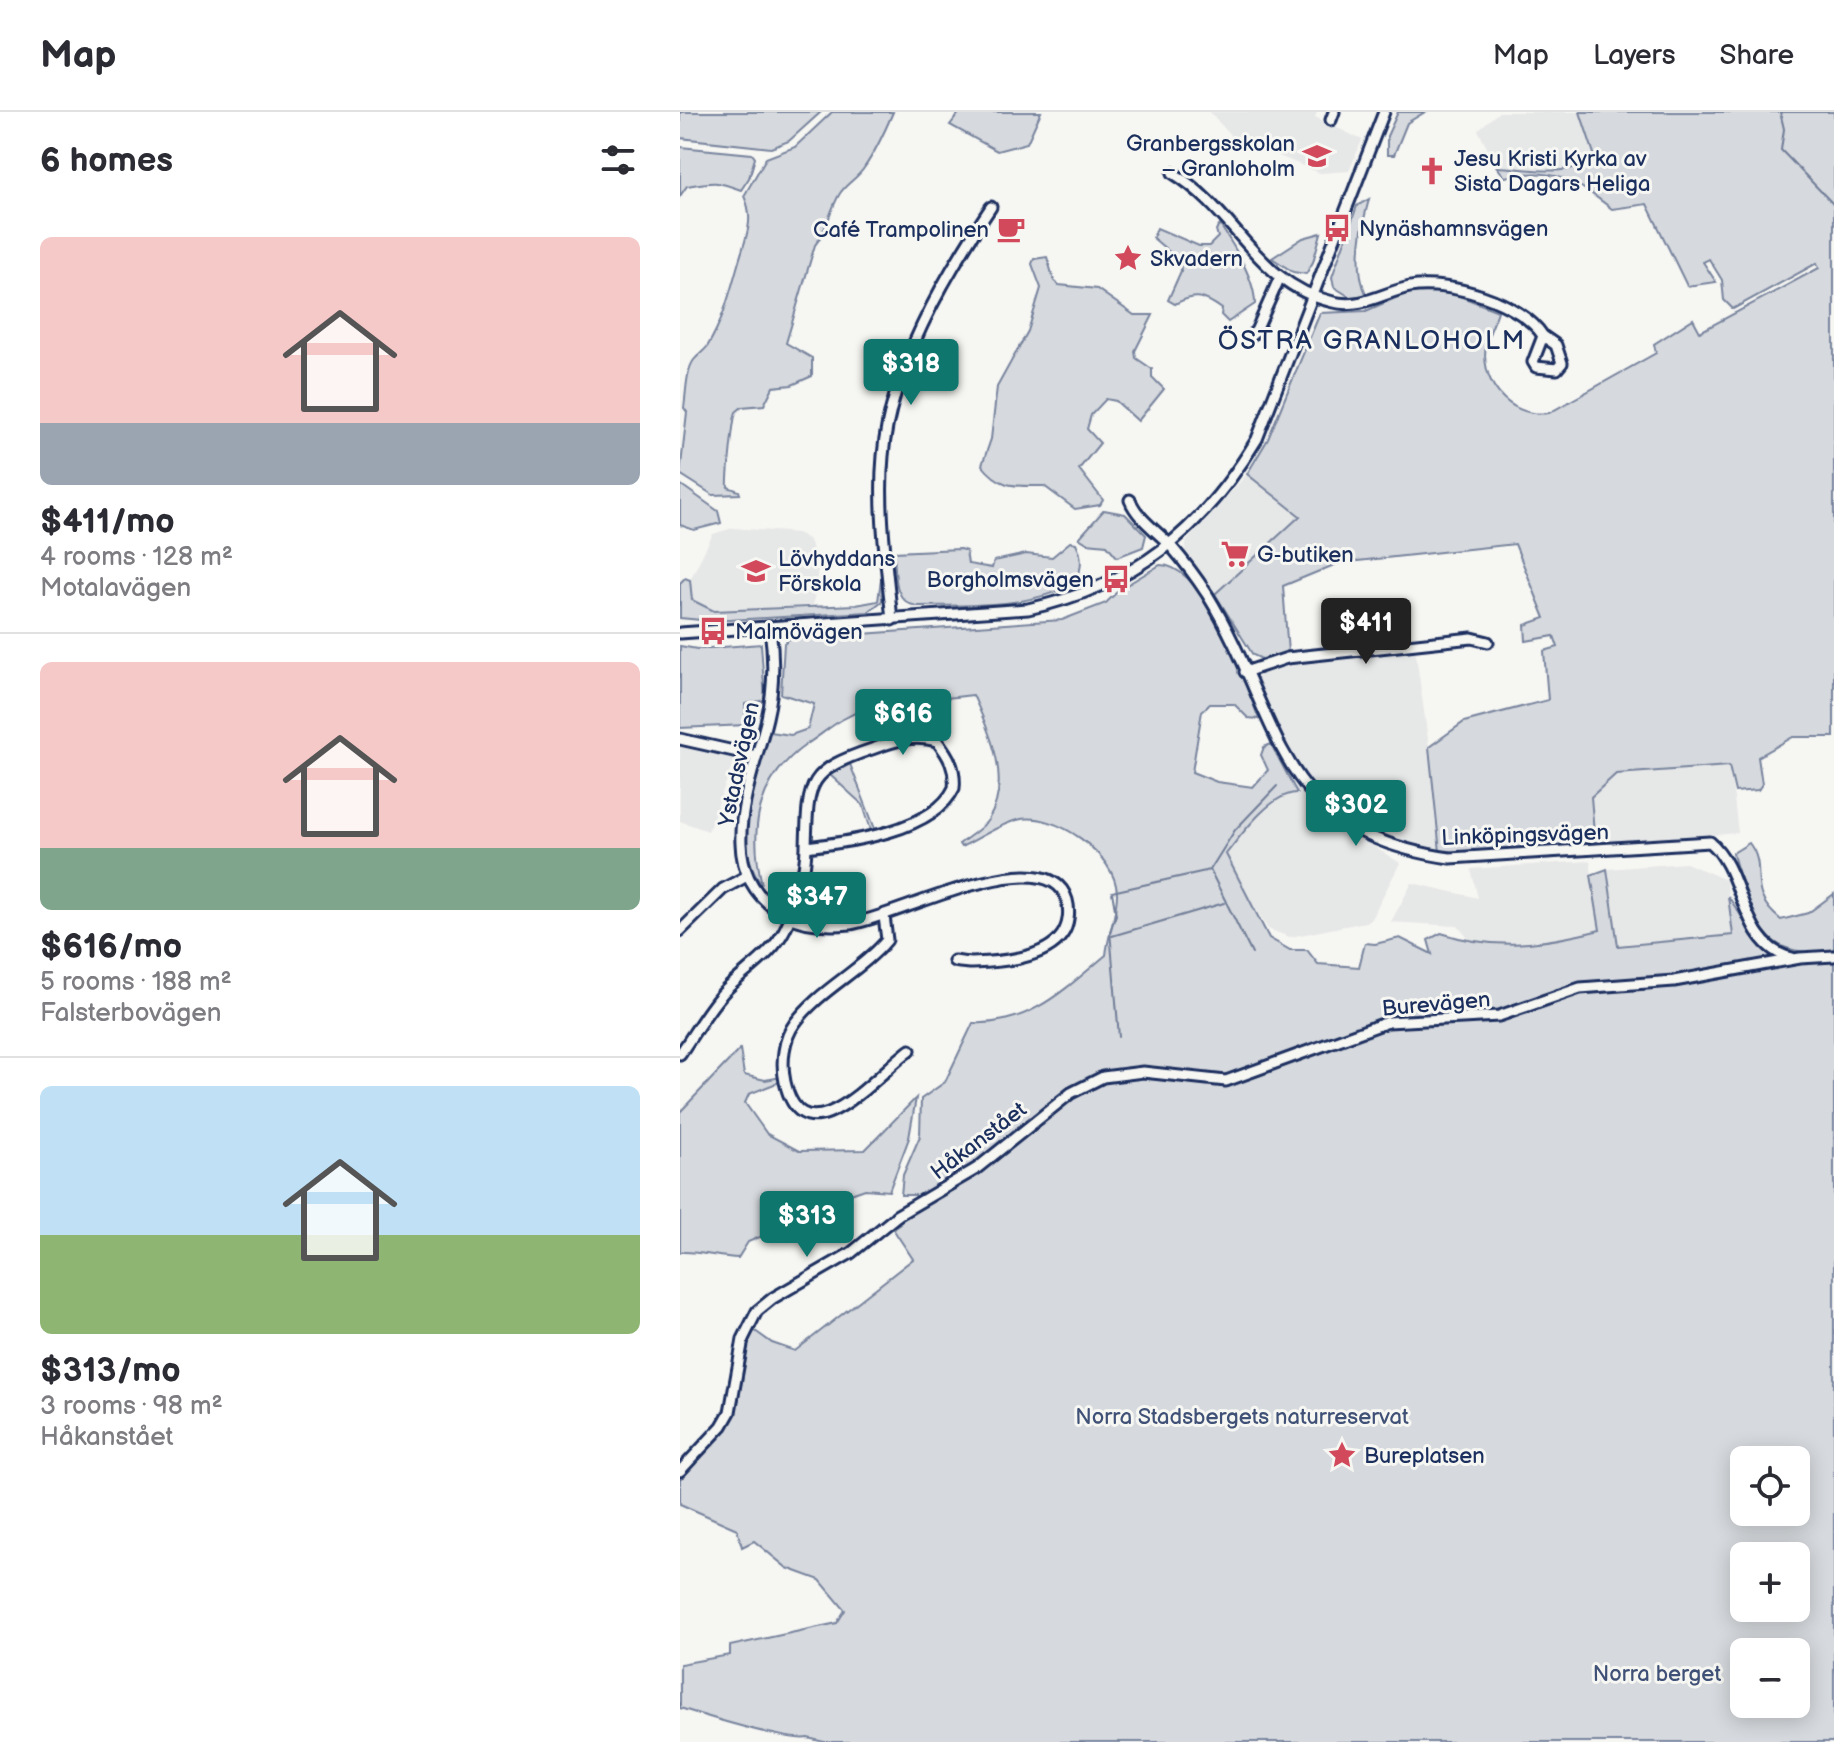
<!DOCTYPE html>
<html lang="en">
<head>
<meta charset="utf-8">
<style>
  body { margin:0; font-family:"Balsamiq Sans",sans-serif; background:#f7f7f7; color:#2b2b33; height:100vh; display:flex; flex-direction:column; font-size:30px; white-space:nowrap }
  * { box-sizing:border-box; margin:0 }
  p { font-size:26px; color:#7c7c81 }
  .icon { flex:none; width:44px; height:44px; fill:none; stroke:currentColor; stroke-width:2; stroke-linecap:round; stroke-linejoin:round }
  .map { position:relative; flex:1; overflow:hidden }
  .sheet { display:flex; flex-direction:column; background:#fff; width:680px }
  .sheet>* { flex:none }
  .buttons { position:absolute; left:1050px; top:1334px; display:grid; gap:16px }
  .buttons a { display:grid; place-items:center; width:80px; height:80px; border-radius:12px; background:#fff; box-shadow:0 4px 20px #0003; font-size:40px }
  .price { position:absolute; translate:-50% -68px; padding:0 18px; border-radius:8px; background:#0f766e; color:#fff; font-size:26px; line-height:52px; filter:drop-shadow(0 2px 4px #0008) }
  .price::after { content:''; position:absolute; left:50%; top:48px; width:24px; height:18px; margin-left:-12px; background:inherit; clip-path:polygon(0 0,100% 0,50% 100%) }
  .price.current { background:#222; color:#fff }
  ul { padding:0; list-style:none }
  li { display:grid; align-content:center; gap:16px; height:424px; padding:0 40px }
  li+li { border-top:2px solid #e1e1e2 }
  li span { display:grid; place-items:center; height:248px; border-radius:12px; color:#555 }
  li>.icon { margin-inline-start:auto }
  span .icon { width:144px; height:144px; fill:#fffc; stroke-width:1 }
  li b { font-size:34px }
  h2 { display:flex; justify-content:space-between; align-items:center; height:96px; padding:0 40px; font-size:34px }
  header { display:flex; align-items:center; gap:48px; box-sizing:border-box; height:112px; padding:0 40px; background:#fff; border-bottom:2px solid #e1e1e2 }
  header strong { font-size:38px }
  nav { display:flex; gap:44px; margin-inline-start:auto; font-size:28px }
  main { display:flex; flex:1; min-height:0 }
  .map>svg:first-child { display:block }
  .built { fill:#e6e7e7 }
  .green { fill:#d6d9dd; stroke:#78849e; stroke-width:2; fill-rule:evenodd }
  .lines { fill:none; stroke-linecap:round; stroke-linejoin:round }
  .stream { stroke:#717e99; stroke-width:2 }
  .minor-casing { stroke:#1b2f5e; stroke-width:15 }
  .minor { stroke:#f6f6f2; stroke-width:9 }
  .labels { text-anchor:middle; stroke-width:6; stroke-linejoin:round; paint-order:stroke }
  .poi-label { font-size:22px; fill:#1b2f5e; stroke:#f6f6f2; text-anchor:start }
  .street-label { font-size:22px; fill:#1b2f5e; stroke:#f6f6f2 }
  .park-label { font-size:22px; fill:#405177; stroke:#f6f6f2 }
  .quarter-label { font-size:26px; letter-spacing:2px; fill:#1b2f5e; stroke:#f6f6f2 }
</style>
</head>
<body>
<header>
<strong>Map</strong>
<nav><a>Map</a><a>Layers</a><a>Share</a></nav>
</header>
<main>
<section class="sheet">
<h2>6 homes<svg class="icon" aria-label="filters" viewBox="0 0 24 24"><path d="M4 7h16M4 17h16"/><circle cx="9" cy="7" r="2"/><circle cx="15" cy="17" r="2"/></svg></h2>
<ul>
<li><span style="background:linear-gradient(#f6c9c9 75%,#9aa5b1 0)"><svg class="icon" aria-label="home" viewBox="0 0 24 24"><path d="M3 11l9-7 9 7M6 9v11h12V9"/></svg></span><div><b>$411/mo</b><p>4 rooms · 128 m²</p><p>Motalavägen</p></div></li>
<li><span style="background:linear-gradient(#f6c9c9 75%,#7fa58c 0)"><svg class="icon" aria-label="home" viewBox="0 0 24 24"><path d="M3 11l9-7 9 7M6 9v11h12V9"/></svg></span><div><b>$616/mo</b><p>5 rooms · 188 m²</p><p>Falsterbovägen</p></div></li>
<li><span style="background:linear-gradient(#bfe0f5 60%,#8fb573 0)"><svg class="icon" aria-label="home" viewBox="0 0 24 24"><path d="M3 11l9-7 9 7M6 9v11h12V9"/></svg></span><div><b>$313/mo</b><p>3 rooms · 98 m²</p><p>Håkanstået</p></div></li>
</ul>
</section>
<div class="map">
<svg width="1154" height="1630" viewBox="0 0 1154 1630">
  <rect width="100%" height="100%" fill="#f6f6f2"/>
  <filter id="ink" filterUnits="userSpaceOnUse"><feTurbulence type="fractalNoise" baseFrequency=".0125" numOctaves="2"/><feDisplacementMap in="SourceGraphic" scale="16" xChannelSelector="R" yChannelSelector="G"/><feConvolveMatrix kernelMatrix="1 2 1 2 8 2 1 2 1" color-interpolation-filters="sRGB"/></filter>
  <g filter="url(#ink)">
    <g class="built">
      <path d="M530 0H637L635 5 682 28 669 59 640 61 551 24Z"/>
      <path d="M819 0H900L915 45 895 57 882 58 817 55 798 18Z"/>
      <path d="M567 362 621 404 535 482 505 442 506 430Z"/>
      <path d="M53 416 117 421 128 427 139 450 133 493 34 499 12 488 10 468 33 422Z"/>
      <path d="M735 536 749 635 760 740 730 736 691 721 658 699 613 647 576 570 578 563 608 552Z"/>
      <path d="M0 633 55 646 28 719 0 709Z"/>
      <path d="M1050 654 1058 721 915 732 911 685 936 662Z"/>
      <path d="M617 673 655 710 720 751 690 809 610 825 588 817 543 743 559 720Z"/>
      <path d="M910 749 920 818 875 829 829 835 792 831 778 814 711 810 732 771 798 786 791 757Z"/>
      <path d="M1006 751 1046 768 1054 823 938 834 927 757Z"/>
    </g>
    <g class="green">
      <path d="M0 0H141L109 29 91 36 0 26Z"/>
      <path d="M152 0H213C205 19 196 39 184 56 177 67 165 72 159 83 150 98 146 121 135 133L106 231 132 246V264L112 273 93 275 84 293 62 295 56 300C53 308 47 368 48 375L59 379 60 382 33 383 0 362 7 300 4 296C6 283 6 258 14 248 18 243 23 240 27 235 44 207 50 180 59 149 66 125 75 107 64 84L86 46 115 35Z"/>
      <path d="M280 0H361L347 31 317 39 270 13Z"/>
      <path d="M718 0H745L727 11 714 43H707V24Z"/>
      <path d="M900 0H1154V625H1113L1078 645 1082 672 1078 678 1055 680 1049 654 936 662 911 685 915 732 810 741 760 740 749 635 784 610 868 588 864 539 878 535 874 524 846 529 845 513 865 506 835 432 659 451 603 474 608 541 584 548 573 543 535 482 620 404 567 362 588 327 640 201 686 199 729 180 749 178 772 181 818 199C815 209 810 218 807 228 797 267 828 307 869 301L976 241 974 232 1013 207 1020 220 1139 156 1137 151 1053 197 1044 188 1042 168 1029 147 1023 150 1036 170 1007 174 967 92 932 97C896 69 873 54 825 65L817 55C848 56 890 67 915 45Z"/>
      <path d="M0 35 72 42 75 46 69 66 61 78C36 69 36 69 7 74L0 84Z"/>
      <path d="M689 87C681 116 673 156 687 184L670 185 654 175 652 165 677 94Z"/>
      <path d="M540 113C554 134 575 167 575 192L548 210 541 203 542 197C524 184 515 181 495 192L488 188 501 159 500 149 473 126 477 116 519 134H529L538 125 536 118Z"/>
      <path d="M641 121 633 150 626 162 613 160 592 146 623 126Z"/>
      <path d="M367 145 374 169 379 173 417 177 454 203H473L455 239 456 246 472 257V265L484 277 458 309 436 289 426 287 411 303 407 317 420 331 399 357 423 388 420 393 395 397 364 374C335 374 321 377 302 353L311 327 317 275 348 219 361 176 352 152 354 147Z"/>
      <path d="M0 372 38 399 41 411 14 418 0 413Z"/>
      <path d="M424 398 445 402 466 423 463 435 437 445 427 433 407 431 399 426Z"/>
      <path d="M390 430 396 431C403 445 402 456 396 470 351 497 286 493 236 494 212 489 216 461 214 440L280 437 286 439 288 452 312 456 314 449 346 442 372 445Z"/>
      <path d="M203 453 202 489 188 500 32 509 0 506V471L5 466 10 468 12 488 34 499 176 493 198 489Z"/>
      <path d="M480 453C526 453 564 569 579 607L568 606 554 592H530L522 599 512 660 537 670 573 675 588 658 581 643 584 635 591 632 617 681C591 681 561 723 546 742L589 826 610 838H627L638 852 679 855 685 831 695 832 720 826 752 842 748 828 761 821C817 839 864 832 920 818L911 763 927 757 938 834 1053 823 1048 784 1083 837 1120 851 1154 849V1630H144L128 1626C109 1630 25 1604 0 1596V1552L50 1543V1534L157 1511 165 1498 140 1468 107 1456 74 1429 62 1435 57 1417 0 1392V1367C14 1349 36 1334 48 1315 66 1285 60 1248 71 1216L92 1231 115 1239 233 1147 213 1117 220 1112 218 1108 242 1093 235 1083H221L223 1063 240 1024 241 987 265 970 293 911C349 914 386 876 426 843 428 823 437 802 437 782 437 743 374 698 337 708 318 713 299 727 281 735L279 732C288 725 302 717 308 708 333 669 309 619 293 583 257 588 219 587 184 598 160 605 147 619 127 632 78 666 68 715 82 772 48 728 77 667 90 620L111 623 128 617 134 592 101 582 104 531 109 527 382 508 426 491 440 477ZM1064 1348H1116V1400H1064ZM1064 1444H1116V1496H1064ZM1064 1540H1116V1592H1064Z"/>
      <path d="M81 532 85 588 65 592 66 613 0 616V534L17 537Z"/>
      <path d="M170 652 195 717 191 718 183 693 150 663Z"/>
      <path d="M1069 731C1090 758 1063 778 1101 808L1128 801 1154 782V841C1104 841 1087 837 1069 788 1063 773 1056 757 1053 741Z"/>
      <path d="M60 937 64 963 85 968 102 965V969L69 982 65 991 87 1022 119 1039 185 1038 236 986 229 1026 209 1079 185 1077 168 1083 143 1098 68 1130 58 1146C37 1145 20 1139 0 1140V1000Z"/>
    </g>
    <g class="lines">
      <g class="stream">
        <path d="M1100 0 1104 17 1101 38 1154 93"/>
        <path d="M432 824 544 791"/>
        <path d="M572 842 530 758 555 718 597 674"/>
        <path d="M439 925 430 819 436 803 432 780 530 758"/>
      </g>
      <defs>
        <g id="minor">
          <path d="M651 8 654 0"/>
          <path d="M493 61C557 100 577 173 653 190 682 197 704 180 730 175 768 168 842 190 863 224L853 250 856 255 877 257 882 251 876 233 863 224"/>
          <path d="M569 225 576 219 599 167"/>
          <path d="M450 388C457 406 477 419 490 433 503 448 516 465 527 482 604 607 590 720 770 746L1030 730C1066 760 1059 834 1112 846"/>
          <path d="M212 508C207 456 198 397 203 344 210 258 264 165 311 95"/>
          <path d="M90 516C94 545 94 577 87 606 72 670 28 761 105 803 124 813 150 814 170 812 213 807 369 724 387 788 390 799 389 813 382 823 365 847 320 850 292 851 286 851 280 850 274 849"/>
          <path d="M0 521 348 497C454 474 522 419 577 327L704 0"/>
          <path d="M565 560 607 546 792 526 808 530"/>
          <path d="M0 627 76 644"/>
          <path d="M204 804 207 828C181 859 139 878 115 911 103 927 101 951 105 970 124 1053 199 960 230 938"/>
          <path d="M0 819 43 777 67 764"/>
          <path d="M0 942C14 922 26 900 42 882 62 860 92 844 105 817 116 795 126 759 126 734 128 670 127 659 192 637 214 629 234 622 257 629 269 644 276 657 274 676 254 719 170 730 126 735"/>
          <path d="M216 1104 296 1057 391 981 423 965 463 960 546 969 708 910 819 904 900 876 994 869 1120 846 1154 844"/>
          <path d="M0 1359 42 1314 50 1300 63 1227 77 1199 93 1186 171 1141 218 1103"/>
        </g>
      </defs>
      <use href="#minor" class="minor-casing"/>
      <use href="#minor" class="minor"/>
    </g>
  </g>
  <defs>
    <symbol id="school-bare" viewBox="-9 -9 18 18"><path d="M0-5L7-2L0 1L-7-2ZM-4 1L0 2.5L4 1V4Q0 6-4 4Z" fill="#d1495b" stroke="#f6f6f2" stroke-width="2.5" paint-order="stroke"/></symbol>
    <symbol id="church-bare" viewBox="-9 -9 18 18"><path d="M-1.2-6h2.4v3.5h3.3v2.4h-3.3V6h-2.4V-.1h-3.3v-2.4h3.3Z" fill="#d1495b" stroke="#f6f6f2" stroke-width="2.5" paint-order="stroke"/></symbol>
    <symbol id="bus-bare" viewBox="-9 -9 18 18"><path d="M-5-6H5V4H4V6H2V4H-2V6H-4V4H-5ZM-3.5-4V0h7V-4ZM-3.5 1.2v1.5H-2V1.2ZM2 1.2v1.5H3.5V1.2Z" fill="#d1495b" stroke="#f6f6f2" stroke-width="2.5" paint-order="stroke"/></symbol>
    <symbol id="cafe-bare" viewBox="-9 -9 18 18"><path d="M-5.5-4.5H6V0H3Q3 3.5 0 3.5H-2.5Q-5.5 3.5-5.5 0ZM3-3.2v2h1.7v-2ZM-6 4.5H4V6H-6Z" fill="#d1495b" stroke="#f6f6f2" stroke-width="2.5" paint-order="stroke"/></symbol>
    <symbol id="sight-bare" viewBox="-9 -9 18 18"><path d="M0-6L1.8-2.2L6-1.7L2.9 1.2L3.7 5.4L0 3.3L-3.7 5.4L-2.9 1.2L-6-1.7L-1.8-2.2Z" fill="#d1495b" stroke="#f6f6f2" stroke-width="2.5" paint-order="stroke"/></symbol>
    <symbol id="supermarket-bare" viewBox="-9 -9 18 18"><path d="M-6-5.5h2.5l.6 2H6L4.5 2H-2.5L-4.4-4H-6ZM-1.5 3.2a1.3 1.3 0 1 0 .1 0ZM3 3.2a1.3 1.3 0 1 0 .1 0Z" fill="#d1495b" stroke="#f6f6f2" stroke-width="2.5" paint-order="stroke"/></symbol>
  </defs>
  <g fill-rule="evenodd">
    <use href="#school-bare" x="617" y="24" width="40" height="40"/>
    <use href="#church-bare" x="732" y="39" width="40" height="40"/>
    <use href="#bus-bare" x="637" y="96" width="40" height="40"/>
    <use href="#cafe-bare" x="311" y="97" width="40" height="40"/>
    <use href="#sight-bare" x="428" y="126" width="40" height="40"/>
    <use href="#supermarket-bare" x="535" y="422" width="40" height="40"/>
    <use href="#school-bare" x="56" y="439" width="40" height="40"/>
    <use href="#bus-bare" x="416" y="447" width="40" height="40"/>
    <use href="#bus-bare" x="13" y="499" width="40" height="40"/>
    <use href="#sight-bare" x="642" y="1323" width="40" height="40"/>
  </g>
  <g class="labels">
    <g class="poi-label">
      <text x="615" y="39" text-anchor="end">Granbergsskolan<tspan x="615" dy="25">– Granloholm</tspan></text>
      <text x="774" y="54">Jesu Kristi Kyrka av<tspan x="774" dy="25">Sista Dagars Heliga</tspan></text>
      <text x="679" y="124">Nynäshamnsvägen</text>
      <text x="309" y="125" text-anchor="end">Café Trampolinen</text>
      <text x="470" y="154">Skvadern</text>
      <text x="577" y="450">G-butiken</text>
      <text x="98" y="454">Lövhyddans<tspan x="98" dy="25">Förskola</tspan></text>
      <text x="414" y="475" text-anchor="end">Borgholmsvägen</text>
      <text x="55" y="527">Malmövägen</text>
      <text x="684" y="1351">Bureplatsen</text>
    </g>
    <g class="street-label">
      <text transform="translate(58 652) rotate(-78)" y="8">Ystadsvägen</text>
      <text transform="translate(845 722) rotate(-2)" y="8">Linköpingsvägen</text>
      <text transform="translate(756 891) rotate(-5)" y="8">Burevägen</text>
      <text transform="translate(298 1028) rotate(-37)" y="8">Håkanstået</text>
    </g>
    <g class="park-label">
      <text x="562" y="1312">Norra Stadsbergets naturreservat</text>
      <text x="977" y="1569">Norra berget</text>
    </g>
    <g class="quarter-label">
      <text x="692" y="237">ÖSTRA GRANLOHOLM</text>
    </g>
  </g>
</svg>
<div class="buttons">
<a><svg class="icon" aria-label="locate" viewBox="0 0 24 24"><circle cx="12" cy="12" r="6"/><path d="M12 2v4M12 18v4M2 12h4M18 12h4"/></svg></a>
<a>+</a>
<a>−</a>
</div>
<b class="price" style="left:231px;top:295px">$318</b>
<b class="price current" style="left:686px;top:554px">$411</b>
<b class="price" style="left:223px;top:645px">$616</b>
<b class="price" style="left:676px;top:736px">$302</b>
<b class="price" style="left:137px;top:828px">$347</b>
<b class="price" style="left:127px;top:1147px">$313</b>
</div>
</main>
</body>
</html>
